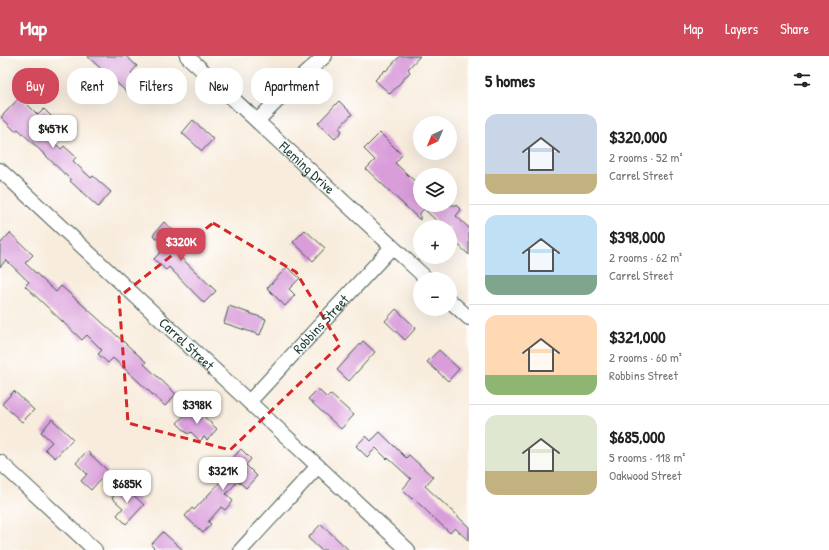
<!DOCTYPE html>
<html lang="en">
<head>
<meta charset="utf-8">
<style>
  body { margin:0; font-family:"Patrick Hand",sans-serif; background:#f2f2f2; color:#222; height:100vh; display:flex; flex-direction:column; font-size:15px; white-space:nowrap }
  * { box-sizing:border-box; margin:0 }
  p { font-size:13px; color:#767676 }
  .icon { flex:none; width:22px; height:22px; fill:none; stroke:currentColor; stroke-width:2; stroke-linecap:round; stroke-linejoin:round }
  .map { position:relative; flex:1; overflow:hidden }
  .side { display:flex; flex-direction:column; background:#fff; width:360px }
  .side>* { flex:none }
  .hud { position:absolute; left:12px; top:12px; width:380px; height:36px; display:flex; gap:8px }
  .needle { width:26px; rotate:224deg }
  .controls { position:absolute; left:413px; top:60px; display:grid; gap:8px }
  .controls a { display:grid; place-items:center; width:44px; height:44px; border-radius:50%; background:#fff; box-shadow:0 4px 16px #0002; font-size:20px }
  .price { position:absolute; translate:-50% -34px; padding:0 9px; border-radius:8px; background:#fff; color:#222; font-size:13px; line-height:26px; filter:drop-shadow(0 1px 2px #0008) }
  .price::after { content:''; position:absolute; left:50%; top:24px; width:12px; height:9px; margin-left:-6px; background:inherit; clip-path:polygon(0 0,100% 0,50% 100%) }
  .price.current { background:#d1495b; color:#fff }
  ul { padding:0; list-style:none }
  li { display:flex; align-items:center; gap:12px; height:100px; padding:0 16px }
  li+li { border-top:1px solid #e0e0e0 }
  li span { display:grid; place-items:center; flex:none; width:112px; height:80px; border-radius:12px; color:#555 }
  li>.icon { margin-inline-start:auto }
  span .icon { width:48px; height:48px; fill:#fffc; stroke-width:1 }
  li b { font-size:17px }
  h2 { display:flex; justify-content:space-between; align-items:center; height:48px; padding:0 16px; font-size:17px }
  .tag { padding:0 14px; border-radius:16px; background:#fff; box-shadow:0 4px 16px #0002; font-size:14px; line-height:36px }
  .tag.current { background:#d1495b; color:#fff }
  header { display:flex; align-items:center; gap:24px; box-sizing:border-box; height:56px; padding:0 20px; background:#d1495b; color:#fff }
  header strong { font-size:19px }
  nav { display:flex; gap:22px; margin-inline-start:auto; font-size:14px }
  main { display:flex; flex:1; min-height:0 }
  .map>svg:first-child { display:block }
  .building { fill:#d99dda }
  .lines { fill:none; stroke-linecap:round; stroke-linejoin:round }
  .street-casing { stroke:#40574d; stroke-width:16 }
  .street { stroke:#fff; stroke-width:14 }
  .marked { fill:none; stroke:#d62828; stroke-width:3; stroke-dasharray:8 5; stroke-linejoin:round }
  .labels { text-anchor:middle; stroke-width:4; stroke-linejoin:round; paint-order:stroke }
  .street-label { font-size:14px; fill:#1f3d34; stroke:#fff }
</style>
</head>
<body>
<header>
<strong>Map</strong>
<nav><a>Map</a><a>Layers</a><a>Share</a></nav>
</header>
<main>
<div class="map">
<svg width="469" height="494" viewBox="0 0 469 494">
  <rect width="100%" height="100%" fill="#fff"/>
  <filter id="ink" filterUnits="userSpaceOnUse"><feTurbulence type="fractalNoise" baseFrequency=".025" numOctaves="2"/><feDisplacementMap in="SourceGraphic" scale="8" xChannelSelector="R" yChannelSelector="G"/><feConvolveMatrix kernelMatrix="1 2 1 2 8 2 1 2 1" color-interpolation-filters="sRGB"/></filter>
  <filter id="wash" filterUnits="userSpaceOnUse"><feTurbulence type="fractalNoise" baseFrequency=".012" numOctaves="4" result="noise"/><feDisplacementMap in="SourceGraphic" scale="16" xChannelSelector="R" yChannelSelector="G"/><feGaussianBlur stdDeviation="0.9" result="paint"/><feColorMatrix in="noise" values="0 0 0 0 0 0 0 0 0 0 0 0 0 0 0 0 0 1.4 0 .05"/><feComposite in="paint" operator="in"/></filter>
  <g filter="url(#wash)">
    <rect width="100%" height="100%" fill="#f8ecdc"/>
    <g id="blocks">
      <g class="building">
        <path d="M87 0H126L137 10 131 17 141 27 130 39Z"/>
        <path d="M400 0H420L408 13 410 16 390 38 375 24 385 14 386 15Z"/>
        <path d="M20 41 38 59 44 53 54 63 42 75 61 93 64 90 76 101 73 105 91 122 93 120 111 136 98 151 70 125 71 124 18 73 15 75 1 61Z"/>
        <path d="M339 45 352 58 339 72 342 75 335 83 318 67Z"/>
        <path d="M193 64 213 83 202 95 182 77Z"/>
        <path d="M380 77 402 99 395 107 420 130V149H456L461 154 456 160 469 172V199L450 181V171H443L424 153 420 157V164L366 113 375 104 364 93Z"/>
        <path d="M164 166 189 189 179 200 216 235 204 247 169 211 166 214 154 203 166 190 153 179Z"/>
        <path d="M305 174 325 192 313 205 293 186Z"/>
        <path d="M10 177 33 199 25 207 56 236 61 230 84 250 146 306 144 308 176 338 165 350 113 302 108 307 98 298 102 294 87 279 82 284 25 230 29 226 6 204 0 211V188Z"/>
        <path d="M287 211 300 222 289 233 295 239 285 250 267 232Z"/>
        <path d="M229 250 266 263 260 279 224 267Z"/>
        <path d="M396 253 416 272 405 284 385 265Z"/>
        <path d="M363 285 375 296 349 325 337 314Z"/>
        <path d="M439 294 459 313 448 325 427 306Z"/>
        <path d="M318 333 327 342 330 338 354 359 341 373 308 343Z"/>
        <path d="M14 335 34 354 22 366 2 348Z"/>
        <path d="M193 350 217 373 207 384 204 381 200 385 191 376 188 378 177 367Z"/>
        <path d="M52 363 73 383 55 402 45 393 52 386 41 376Z"/>
        <path d="M380 376 406 402 409 399 433 421 425 430 469 471V485L455 472 450 477 413 442 412 443 402 434 411 423 388 402 387 403 376 392 367 401 356 390 366 380 371 385Z"/>
        <path d="M241 393 251 403 246 409 257 420 246 432 238 425 226 438 233 445 225 454 221 451 208 466 211 468 203 477 185 460 192 452 194 454 224 422 219 417Z"/>
        <path d="M87 395 108 415 91 434 81 425 87 418 76 407Z"/>
        <path d="M123 429 144 449 126 468 117 459 123 452 112 442Z"/>
        <path d="M321 468 349 494H321L308 482Z"/>
        <path d="M163 476 183 494H156L151 489Z"/>
      </g>
    </g>
  </g>
  <g filter="url(#ink)">
    <use href="#blocks" fill-opacity="0" stroke="#40574d" stroke-width="1"/>
    <g class="lines">
      <defs>
        <g id="street">
          <path id="s1" d="M187 0 427 223"/>
          <path d="M257 65 299 23 325 0"/>
          <path id="s2" d="M0 114 408 494"/>
          <path d="M450 245 469 262"/>
          <path id="s3" d="M249 346 392 191"/>
          <path d="M0 406 95 494"/>
          <path d="M241 494 318 410"/>
        </g>
      </defs>
      <use href="#street" class="street-casing"/>
      <use href="#street" class="street"/>
    </g>
  </g>
  <path class="marked" d="M213 167 296 216 340 289 230 394 128 367 119 241Z"/>
  <g class="labels">
    <g class="street-label">
      <text dy="5" stroke="none"><textPath href="#s1" startOffset="164">Fleming Drive</textPath></text>
      <text dy="5" stroke="none"><textPath href="#s3" startOffset="106">Robbins Street</textPath></text>
      <text dy="5" stroke="none"><textPath href="#s2" startOffset="255">Carrel Street</textPath></text>
    </g>
  </g>
</svg>
<div class="controls">
<a><svg class="needle" viewBox="-14 -14 28 28"><path d="M0-13l5 13h-10z" fill="#e53935"/><path d="M0 13l5-13h-10z" fill="#767676"/></svg></a>
<a><svg class="icon" aria-label="layers" viewBox="0 0 24 24"><path d="M12 4l9 5-9 5-9-5zM3 14l9 5 9-5"/></svg></a>
<a>+</a>
<a>−</a>
</div>
<b class="price" style="left:53px;top:93px">$457K</b>
<b class="price current" style="left:181px;top:206px">$320K</b>
<b class="price" style="left:197px;top:369px">$398K</b>
<b class="price" style="left:223px;top:435px">$321K</b>
<b class="price" style="left:127px;top:448px">$685K</b>
<div class="hud">
<a class="tag current">Buy</a>
<a class="tag">Rent</a>
<a class="tag">Filters</a>
<a class="tag">New</a>
<a class="tag">Apartment</a>
</div>
</div>
<section class="side">
<h2>5 homes<svg class="icon" aria-label="filters" viewBox="0 0 24 24"><path d="M4 7h16M4 17h16"/><circle cx="9" cy="7" r="2"/><circle cx="15" cy="17" r="2"/></svg></h2>
<ul>
<li><span style="background:linear-gradient(#c9d6e8 75%,#c2b280 0)"><svg class="icon" aria-label="home" viewBox="0 0 24 24"><path d="M3 11l9-7 9 7M6 9v11h12V9"/></svg></span><div><b>$320,000</b><p>2 rooms · 52 m²</p><p>Carrel Street</p></div></li>
<li><span style="background:linear-gradient(#bfe0f5 75%,#7fa58c 0)"><svg class="icon" aria-label="home" viewBox="0 0 24 24"><path d="M3 11l9-7 9 7M6 9v11h12V9"/></svg></span><div><b>$398,000</b><p>2 rooms · 62 m²</p><p>Carrel Street</p></div></li>
<li><span style="background:linear-gradient(#ffd9b3 75%,#8fb573 0)"><svg class="icon" aria-label="home" viewBox="0 0 24 24"><path d="M3 11l9-7 9 7M6 9v11h12V9"/></svg></span><div><b>$321,000</b><p>2 rooms · 60 m²</p><p>Robbins Street</p></div></li>
<li><span style="background:linear-gradient(#dfe7d0 70%,#c2b280 0)"><svg class="icon" aria-label="home" viewBox="0 0 24 24"><path d="M3 11l9-7 9 7M6 9v11h12V9"/></svg></span><div><b>$685,000</b><p>5 rooms · 118 m²</p><p>Oakwood Street</p></div></li>
</ul>
</section>
</main>
</body>
</html>
